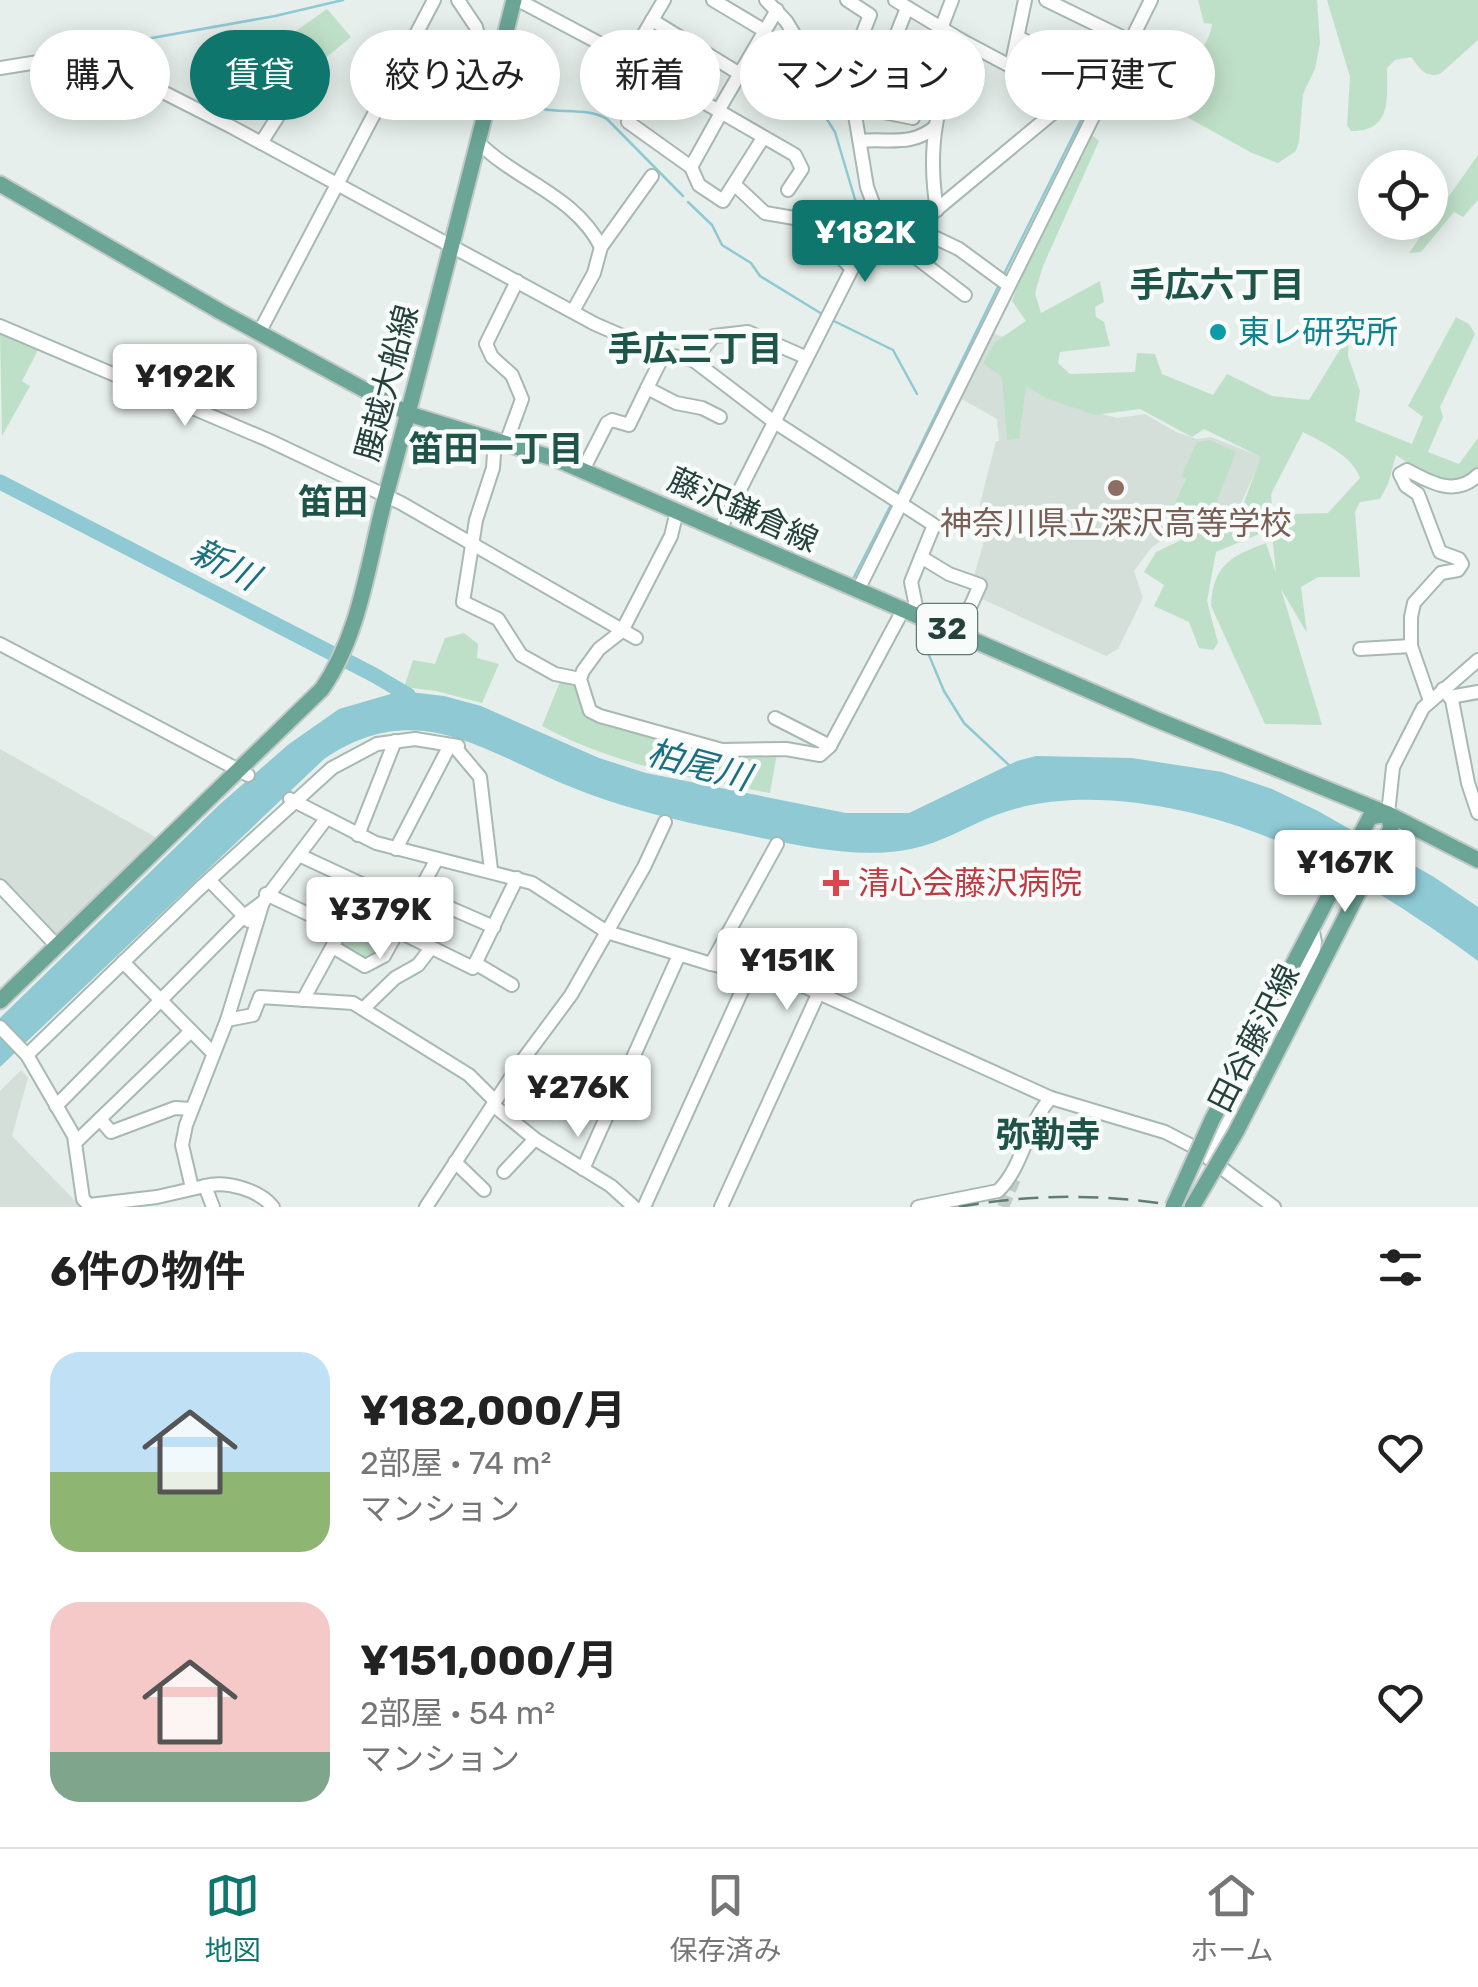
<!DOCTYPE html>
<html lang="ja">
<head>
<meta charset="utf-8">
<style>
  body { margin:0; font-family:Rubik,"Noto Sans JP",sans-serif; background:#f2f2f2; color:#222; height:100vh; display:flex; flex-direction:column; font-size:38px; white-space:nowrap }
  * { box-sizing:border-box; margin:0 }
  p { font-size:32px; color:#767676 }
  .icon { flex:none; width:55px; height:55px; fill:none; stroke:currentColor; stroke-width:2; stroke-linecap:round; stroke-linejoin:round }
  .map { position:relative; height:1207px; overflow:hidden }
  .sheet { display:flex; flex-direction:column; background:#fff; flex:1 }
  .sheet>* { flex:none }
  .top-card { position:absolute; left:30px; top:30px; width:1420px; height:90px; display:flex; gap:20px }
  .fabs { position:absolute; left:1358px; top:150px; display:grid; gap:20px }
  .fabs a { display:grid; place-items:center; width:90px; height:90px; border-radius:50%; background:#fff; box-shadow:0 5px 25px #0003; font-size:50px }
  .price { position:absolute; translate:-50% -85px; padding:0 22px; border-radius:10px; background:#fff; color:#222; font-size:32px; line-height:65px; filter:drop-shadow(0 2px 5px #0008) }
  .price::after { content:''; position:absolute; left:50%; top:60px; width:30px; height:22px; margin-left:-15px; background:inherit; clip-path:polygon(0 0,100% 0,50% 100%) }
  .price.selected { background:#0f766e; color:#fff }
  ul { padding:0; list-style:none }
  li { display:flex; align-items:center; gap:30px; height:250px; padding:0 50px }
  li span { display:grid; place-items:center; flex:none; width:280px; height:200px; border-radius:30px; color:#555 }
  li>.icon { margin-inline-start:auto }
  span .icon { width:120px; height:120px; fill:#fffc; stroke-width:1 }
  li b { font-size:42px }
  h2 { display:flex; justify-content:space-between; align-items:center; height:120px; padding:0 50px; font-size:42px }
  .chip { padding:0 35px; border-radius:45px; background:#fff; box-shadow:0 5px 25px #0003; font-size:35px; line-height:90px }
  .chip.selected { background:#0f766e; color:#fff }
  .menu { display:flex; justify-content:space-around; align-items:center; height:140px; border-top:2px solid #e0e0e0; background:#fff; font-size:28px; color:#767676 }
  .menu a { display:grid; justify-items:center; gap:5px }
  .menu .selected { color:#0f766e }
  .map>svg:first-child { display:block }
  .built { fill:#d4dfda }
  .green { fill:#bfe0c8 }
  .water { fill:#8ec9d4 }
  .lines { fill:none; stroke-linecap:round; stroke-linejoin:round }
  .stream { stroke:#8ec9d4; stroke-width:2.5 }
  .river { stroke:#8ec9d4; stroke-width:15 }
  .minor-tunnel { stroke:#bfccc8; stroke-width:12; stroke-dasharray:12 6; stroke-linecap:butt }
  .minor-casing { stroke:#a8b8b2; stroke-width:16 }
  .major-casing { stroke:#c2cac8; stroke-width:19 }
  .minor { stroke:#fff; stroke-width:12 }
  .major { stroke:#6aa596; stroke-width:15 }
  .rail { stroke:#5f7d75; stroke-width:2.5; stroke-dasharray:20 10; stroke-linecap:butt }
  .major-bridge-casing { stroke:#c2cac8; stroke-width:19; stroke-linecap:butt }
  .major-bridge { stroke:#6aa596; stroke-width:15 }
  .culture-dot { fill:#0f9aa8; stroke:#f7fbf9; stroke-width:4 }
  .education-dot { fill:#8d6e63; stroke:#f7fbf9; stroke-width:4 }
  .health-dot { fill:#e0444e; stroke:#f7fbf9; stroke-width:4 }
  .labels { text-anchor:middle; stroke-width:9; stroke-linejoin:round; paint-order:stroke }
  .shield { fill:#f7fbf9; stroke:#637a73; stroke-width:2.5 }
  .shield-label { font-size:30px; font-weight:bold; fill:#24423a }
  .culture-label { font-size:32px; fill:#0d838f; stroke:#f7fbf9; text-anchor:start }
  .street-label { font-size:32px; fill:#24423a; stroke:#f7fbf9 }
  .education-label { font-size:32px; fill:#785e54; stroke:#f7fbf9 }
  .health-label { font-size:32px; fill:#be3a42; stroke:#f7fbf9; text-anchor:start }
  .neighbourhood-label { font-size:35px; font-weight:bold; fill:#1f5548; stroke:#f7fbf9 }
  .water-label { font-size:35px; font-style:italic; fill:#1c6f80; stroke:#f7fbf9 }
</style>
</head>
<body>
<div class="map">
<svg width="1478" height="1207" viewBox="0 0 1478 1207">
  <rect width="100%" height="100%" fill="#e6efeb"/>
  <g class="built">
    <path d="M992 333 1017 342 1090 411 1118 418 1145 414 1176 432 1197 439 1211 437 1262 457 1241 503 1219 516 1204 536 1178 528 1151 548 1134 571 1143 598 1118 649 1106 656 982 599 987 586 973 579 983 545 980 504 996 441H999L997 419 960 398Z"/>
    <path d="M0 749 157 838 53 939 0 885Z"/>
    <path d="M21 1070 28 1078 12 1136 81 1207H0V1091Z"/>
  </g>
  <g class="green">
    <path d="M1198 0H1317L1320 43 1315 69 1303 94 1299 142 1296 151 1278 163 1252 153 1185 116C1167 53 1207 64 1212 24L1204 23Z"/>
    <path d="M1327 0H1478V40L1440 74C1424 78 1420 68 1411 57L1395 60 1387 68C1387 96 1393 132 1351 131L1347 125 1350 77Z"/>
    <path d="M327 9 351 37 323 60 311 54 293 33Z"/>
    <path d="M1092 135 1099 141 1043 266 1035 293 1041 313 1100 281 1104 302 1095 307 1096 317 1104 322 1110 346 1060 352 1058 363 1070 374 1135 372 1137 353 1155 354 1162 374 1213 395 1227 374 1272 396 1309 400 1349 335 1348 356 1360 391 1355 421 1412 444 1423 417 1408 406 1456 317 1469 324 1475 334 1440 407 1443 417 1428 452 1459 464 1478 438V471L1457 484 1424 474 1396 455 1388 484 1380 499 1360 502 1355 512 1360 577H1318L1301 587 1307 633 1281 589 1322 725 1265 724 1211 606C1213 565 1231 556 1266 543L1276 573 1272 534 1295 514 1328 513 1360 478C1353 456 1322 442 1303 432L1271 494 1273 520 1259 534 1216 552 1207 601 1218 643 1213 650 1199 648 1189 622 1154 606 1164 585 1144 572 1156 552 1202 530 1169 516 1186 479 1181 476 1197 442 1210 440 1236 452 1207 527 1243 505 1261 457 1204 429 1192 437 1140 409 1095 415 1048 399 1026 386 1019 439 1007 440 1002 377 983 363 995 342 1026 321 1012 301 1032 248Z"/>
    <path d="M1478 155V200L1463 217 1454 212 1421 252 1409 253Z"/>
    <path d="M0 331 39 348 22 381 30 386 2 436Z"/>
    <path d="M464 633 478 644 477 658 499 664 482 703 436 691 404 687 413 660 435 664 445 638Z"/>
    <path d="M562 677 575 682 584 707 710 751 777 754 770 793C693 779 612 764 542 726Z"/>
    <path d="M357 910 395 927 380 953 365 961 338 946Z"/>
  </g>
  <path class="water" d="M401 691 444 696 481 706 599 758 646 773 846 813H909L1017 761 1036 756 1132 758 1222 772 1272 789 1318 811 1434 877 1478 907V961C1390 896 1291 834 1183 811 1122 798 1055 793 996 815 968 826 941 843 911 849 847 862 773 839 709 827 662 817 615 805 571 787 482 751 417 696 324 759L0 1067V1018L219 805 289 744 339 709Z"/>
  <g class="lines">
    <g class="stream">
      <path d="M90 49 275 16 343 0"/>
      <path d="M800 54 801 79 835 132 857 206 873 219"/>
      <path d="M504 79C515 89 529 105 543 109 563 113 589 108 607 119L683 196"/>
      <path d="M688 202 712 225 722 245 751 263 760 276 822 314"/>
      <path d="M1003 276 1083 116"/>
      <path d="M834 321 893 350 917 394"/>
      <path d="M896 496 1000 283"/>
      <path d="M854 577 892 503"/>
      <path d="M918 629 944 691 964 723 1010 766"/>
    </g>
    <path class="river" d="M0 482 374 675 408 695 410 705"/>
    <path class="minor-tunnel" d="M1003 1207 1015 1179"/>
    <defs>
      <g id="minor">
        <path d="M458 0 476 27 491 83"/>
        <path d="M518 0 629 59 795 155 802 169 788 190"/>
        <path d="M713 0 765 31"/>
        <path d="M766 0 786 21 805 52 835 66 851 91 867 187 884 233 965 295"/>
        <path d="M847 0 870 15 855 53 884 66"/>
        <path d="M895 0 961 40 1095 111"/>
        <path d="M1046 0 1130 41"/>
        <path d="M907 8 884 66 873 110 913 118 922 78 952 0"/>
        <path d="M652 20 740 74"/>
        <path d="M1018 37 1109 84"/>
        <path d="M629 59 664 0"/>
        <path d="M1011 67 1025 0"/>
        <path d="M0 68 88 54 230 126 595 324 664 354 693 360 773 421 934 525 921 557 949 574 980 585 958 634"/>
        <path d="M654 73 628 122 691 167 699 185 723 201 763 138"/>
        <path d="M718 111 777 10"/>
        <path d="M477 141C516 181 575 195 601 247"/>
        <path d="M860 141C888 138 911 147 935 127"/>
        <path d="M261 143 301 80"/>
        <path d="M691 167 721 113"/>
        <path d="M735 185 765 213 806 220 850 267"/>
        <path d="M937 210C926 143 938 103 961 40"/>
        <path d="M913 227 959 249 1008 285"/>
        <path d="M573 311 594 273 601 247 652 176"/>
        <path d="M0 326 268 440 401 503 636 638"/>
        <path d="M259 333 434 0"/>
        <path d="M664 354 647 388 676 403 702 408 720 417"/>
        <path d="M693 360 714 336 748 332 805 357"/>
        <path d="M495 440 493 468 476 520 463 602 498 619 521 655 555 674 580 679"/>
        <path d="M506 443 522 399 512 375 492 357 486 344 517 281"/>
        <path d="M583 470 607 423 612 420 629 425 647 388"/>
        <path d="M677 511 671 536 622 631 599 649 583 671 580 679 590 711 600 716 722 750 786 749 820 755 830 746 903 610"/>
        <path d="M720 529 859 255C883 227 897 236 924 220L1071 98"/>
        <path d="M858 590 1151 0"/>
        <path d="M918 616 911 582 921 557"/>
        <path d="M0 644 248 775"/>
        <path d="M1360 649 1411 646"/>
        <path d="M1443 689 1452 700 1468 783 1478 813"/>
        <path d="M1450 697 1478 692"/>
        <path d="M1430 701 1411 646V617L1414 603 1441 573 1458 570 1462 564 1459 559 1440 552 1418 494 1406 486 1400 474 1407 470C1431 483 1456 497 1478 475"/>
        <path d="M775 718 830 746"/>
        <path d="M454 746 480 777 491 870"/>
        <path d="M290 799 376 843 532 883 607 932 711 964 801 985 1051 1098 1165 1132 1192 1146 1274 1207"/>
        <path d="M1388 814 1393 767 1423 708 1478 660"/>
        <path d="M358 835 395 741"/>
        <path d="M396 849 450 745"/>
        <path d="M299 855 411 907"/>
        <path d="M209 880 249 921"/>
        <path d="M0 886 57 946"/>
        <path d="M266 894 342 930"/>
        <path d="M418 894 494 927"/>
        <path d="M398 931 473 968 517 878"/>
        <path d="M333 947 365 966 384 956 437 859"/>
        <path d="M123 962 213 1053"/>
        <path d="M475 963 512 985"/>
        <path d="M711 964 777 844"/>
        <path d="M303 1000 365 887"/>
        <path d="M363 1009 395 978 418 965 431 948"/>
        <path d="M227 1020 253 1015 260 997 353 1003 469 1075 495 1101"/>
        <path d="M0 1027 27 1055 74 1136 83 1199 89 1205 157 1197 205 1186 213 1207"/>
        <path d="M27 1055 199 889 332 768 377 744 415 739 458 746"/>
        <path d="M493 1105 535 1139 611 1186 634 1207"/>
        <path d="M56 1106 244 916 263 902 326 819"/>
        <path d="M100 1119 111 1132 175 1108 191 1109"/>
        <path d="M75 1143 191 1031"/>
        <path d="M1208 1158 1313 954 1315 942 1312 927"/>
        <path d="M455 1162 484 1190"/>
        <path d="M583 1169 679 955"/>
        <path d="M504 1172 535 1139"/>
        <path d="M205 1186C226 1180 259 1190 273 1207"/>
        <path d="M192 1188 182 1145 186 1125 227 1020 263 902"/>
        <path d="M426 1207 519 1065 571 995 644 867 665 822"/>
        <path d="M644 1207 750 973"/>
        <path d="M721 1207 819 992"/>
        <path d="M918 1207 998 1191C1024 1166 1026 1124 1051 1098"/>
      </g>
      <g id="major">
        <path d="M0 184 221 312 409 414 556 459 1155 719 1388 814 1478 860"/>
        <path d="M0 1001 322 689C361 633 368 560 386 495 431 330 472 165 514 0"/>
        <path d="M1263 1022 1370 817 1388 814 1391 828 1286 1034"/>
      </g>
    </defs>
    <use href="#minor" class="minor-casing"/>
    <use href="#major" class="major-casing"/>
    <use href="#minor" class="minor"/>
    <use href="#major" class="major"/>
    <path class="rail" d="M959 1207C1034 1193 1109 1194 1184 1207"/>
    <defs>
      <g id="major-bridge">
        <path d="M1173 1207 1212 1120 1263 1022"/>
        <path d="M1192 1207 1236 1132 1286 1034"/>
      </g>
    </defs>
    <use href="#major-bridge" class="major-bridge-casing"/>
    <use href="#major-bridge" class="major-bridge"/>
  </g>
  <circle class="culture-dot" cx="1218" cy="332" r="10"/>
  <circle class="education-dot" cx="1116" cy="488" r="10"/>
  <path class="health-dot" d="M831 868h10v10h10v10h-10v10h-10v-10h-10v-10h10z"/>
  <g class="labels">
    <rect class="shield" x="917" y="604" width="60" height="50" rx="8"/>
    <g class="shield-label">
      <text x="947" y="639">32</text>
    </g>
    <g class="culture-label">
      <text x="1238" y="343">東レ研究所</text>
    </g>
    <g class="street-label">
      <text transform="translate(387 383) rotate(-75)" y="11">腰越大船線</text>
      <text transform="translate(743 510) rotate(24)" y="11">藤沢鎌倉線</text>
      <text transform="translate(1254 1038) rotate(-63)" y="11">田谷藤沢線</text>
    </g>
    <g class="education-label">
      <text x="1116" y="534">神奈川県立深沢高等学校</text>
    </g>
    <g class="health-label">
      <text x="858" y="894">清心会藤沢病院</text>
    </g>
    <g class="neighbourhood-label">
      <text x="1217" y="297">手広六丁目</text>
      <text x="695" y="361">手広三丁目</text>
      <text x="496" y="461">笛田一丁目</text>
      <text x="333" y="514">笛田</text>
      <text x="1048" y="1147">弥勒寺</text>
    </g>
    <g class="water-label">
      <text transform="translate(225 564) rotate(27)" y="12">新川</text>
      <text transform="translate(699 765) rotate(15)" y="12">柏尾川</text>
    </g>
  </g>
</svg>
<div class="fabs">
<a><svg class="icon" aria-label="locate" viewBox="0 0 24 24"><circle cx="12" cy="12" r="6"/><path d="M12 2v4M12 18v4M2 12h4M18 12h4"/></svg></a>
</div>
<b class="price selected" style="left:865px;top:285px">¥182K</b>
<b class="price" style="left:185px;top:429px">¥192K</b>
<b class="price" style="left:1345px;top:915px">¥167K</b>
<b class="price" style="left:380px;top:962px">¥379K</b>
<b class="price" style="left:787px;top:1013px">¥151K</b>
<b class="price" style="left:578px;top:1140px">¥276K</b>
<div class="top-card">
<a class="chip">購入</a>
<a class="chip selected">賃貸</a>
<a class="chip">絞り込み</a>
<a class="chip">新着</a>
<a class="chip">マンション</a>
<a class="chip">一戸建て</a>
</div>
</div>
<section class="sheet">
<h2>6件の物件<svg class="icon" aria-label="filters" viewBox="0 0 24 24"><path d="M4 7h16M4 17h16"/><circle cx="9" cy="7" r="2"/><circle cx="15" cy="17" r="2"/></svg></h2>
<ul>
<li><span style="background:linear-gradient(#bfe0f5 60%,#8fb573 0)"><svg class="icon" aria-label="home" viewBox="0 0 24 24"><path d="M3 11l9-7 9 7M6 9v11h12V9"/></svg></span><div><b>¥182,000/月</b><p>2部屋 · 74 m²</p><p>マンション</p></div><svg class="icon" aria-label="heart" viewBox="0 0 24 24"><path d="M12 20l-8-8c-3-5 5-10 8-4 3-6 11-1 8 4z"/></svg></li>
<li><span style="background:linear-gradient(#f6c9c9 75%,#7fa58c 0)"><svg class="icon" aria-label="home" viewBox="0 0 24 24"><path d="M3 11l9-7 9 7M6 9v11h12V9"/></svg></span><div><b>¥151,000/月</b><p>2部屋 · 54 m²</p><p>マンション</p></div><svg class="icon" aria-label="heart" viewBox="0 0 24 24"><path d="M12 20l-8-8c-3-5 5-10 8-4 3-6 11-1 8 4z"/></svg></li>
</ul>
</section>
<nav class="menu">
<a class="selected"><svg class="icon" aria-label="map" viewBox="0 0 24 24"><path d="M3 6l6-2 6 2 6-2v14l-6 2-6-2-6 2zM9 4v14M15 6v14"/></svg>地図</a>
<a><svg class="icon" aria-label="saved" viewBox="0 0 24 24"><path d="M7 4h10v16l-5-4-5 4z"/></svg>保存済み</a>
<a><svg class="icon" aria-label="home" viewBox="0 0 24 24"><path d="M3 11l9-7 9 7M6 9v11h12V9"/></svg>ホーム</a>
</nav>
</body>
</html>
